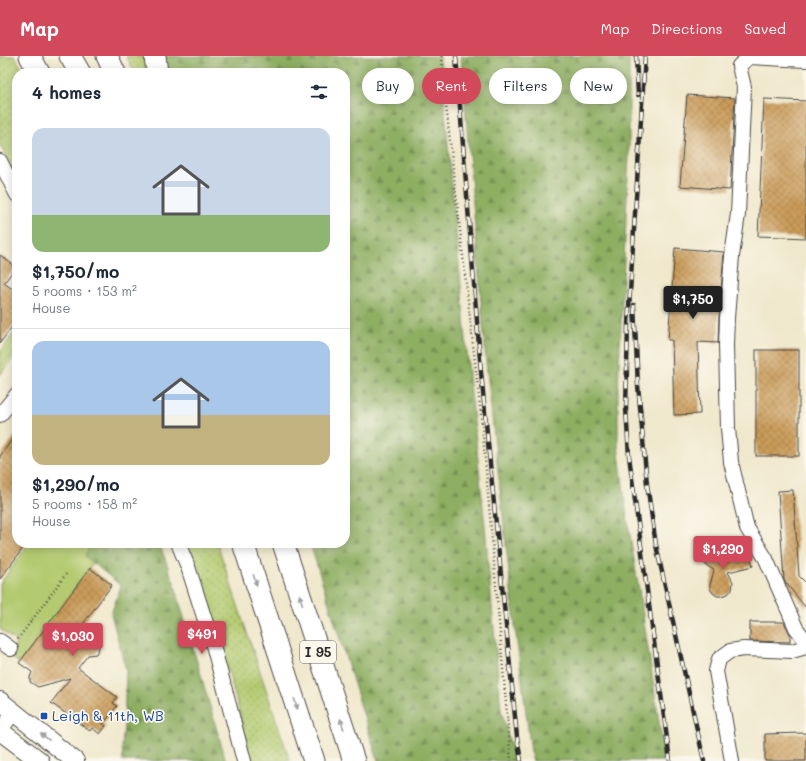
<!DOCTYPE html>
<html lang="en">
<head>
<meta charset="utf-8">
<style>
  body { margin:0; font-family:Mali,sans-serif; background:#f2f2f3; color:#1f2937; height:100vh; display:flex; flex-direction:column; font-size:15px; white-space:nowrap }
  * { box-sizing:border-box; margin:0 }
  p { font-size:13px; color:#747a83 }
  .icon { flex:none; width:22px; height:22px; fill:none; stroke:currentColor; stroke-width:2; stroke-linecap:round; stroke-linejoin:round }
  .map { position:relative; flex:1; overflow:hidden }
  .side { position:absolute; left:12px; top:12px; width:338px; height:480px; display:flex; flex-direction:column; background:#fff; border-radius:16px; box-shadow:0 2px 10px #0003 }
  .side>* { flex:none }
  .hud { position:absolute; left:362px; top:12px; width:380px; height:36px; display:flex; gap:8px }
  .price { position:absolute; translate:-50% -34px; padding:0 9px; border-radius:4px; background:#d1495b; color:#fff; font-size:13px; line-height:26px; filter:drop-shadow(0 1px 2px #0008) }
  .price::after { content:''; position:absolute; left:50%; top:24px; width:12px; height:9px; margin-left:-6px; background:inherit; clip-path:polygon(0 0,100% 0,50% 100%) }
  .price.active { background:#222; color:#fff }
  ul { padding:0; list-style:none }
  li { display:grid; align-content:center; gap:8px; height:212px; padding:0 20px }
  li+li { border-top:1px solid #e0e1e3 }
  li span { display:grid; place-items:center; height:124px; border-radius:12px; color:#555 }
  li>.icon { margin-inline-start:auto }
  span .icon { width:72px; height:72px; fill:#fffc; stroke-width:1 }
  li b { font-size:17px }
  h2 { display:flex; justify-content:space-between; align-items:center; height:48px; padding:0 20px; font-size:17px }
  .pill { padding:0 14px; border-radius:18px; background:#fff; box-shadow:0 2px 10px #0003; font-size:14px; line-height:36px }
  .pill.active { background:#d1495b; color:#fff }
  header { display:flex; align-items:center; gap:24px; box-sizing:border-box; height:56px; padding:0 20px; background:#d1495b; color:#fff }
  header strong { font-size:19px }
  nav { display:flex; gap:22px; margin-inline-start:auto; font-size:14px }
  .map>svg:first-child { display:block }
  .grass { fill:url(#grass-dots); stroke:#6f7a4d }
  .forest { fill:url(#forest-firs); stroke:#5c6c46 }
  .park { fill:#b3ca6f; stroke:#6f7a4d }
  .garden { fill:url(#garden-furrows); stroke:#6f7a4d }
  .building { fill:url(#building-cross-hatch) }
  .lines { fill:none; stroke-linecap:round; stroke-linejoin:round }
  .minor-casing { stroke:#494743; stroke-width:16 }
  .major-casing { stroke:#494743; stroke-width:20 }
  .highway-casing { stroke:#494743; stroke-width:23 }
  .path { stroke:#494743; stroke-width:2.5; stroke-dasharray:1 3; stroke-linecap:butt }
  .minor { stroke:#fff; stroke-width:14 }
  .major { stroke:#fff; stroke-width:18 }
  .highway { stroke:#fff; stroke-width:21 }
  .rail-casing { stroke:#2b2b2b; stroke-width:4.5 }
  .rail { stroke:#fbf7ec; stroke-width:3; stroke-dasharray:9; stroke-linecap:butt }
  .oneway { fill:#a0a0a0 }
  .transit-dot { fill:#1a4fb4; stroke:#fbf7ec; stroke-width:1.5 }
  .labels { text-anchor:middle; stroke-width:3.5; stroke-linejoin:round; paint-order:stroke }
  .shield { fill:#fbf7ec; stroke:#696865; stroke-width:1 }
  .shield-label { font-size:13px; font-weight:bold; fill:#2b2b2b }
  .transit-label { font-size:14px; fill:#164399; stroke:#fbf7ec; text-anchor:start }
</style>
</head>
<body>
<header>
<strong>Map</strong>
<nav><a>Map</a><a>Directions</a><a>Saved</a></nav>
</header>
<div class="map">
<svg width="806" height="705" viewBox="0 0 806 705">
  <defs>
    <pattern id="grass-dots" width="8" height="8" patternUnits="userSpaceOnUse"><rect width="8" height="8" fill="#b3ca6f"/><path d="M2 2h.1M6 6h.1" fill="none" stroke="#92a45b" stroke-width="1.8" stroke-linecap="round"/></pattern>
    <pattern id="forest-firs" width="22" height="20" patternUnits="userSpaceOnUse"><rect width="22" height="20" fill="#8eae62"/><path d="M5 1l3.5 6h-7zM16 11l3.5 6h-7z" fill="#748e51"/></pattern>
    <pattern id="garden-furrows" width="10" height="10" patternUnits="userSpaceOnUse"><rect width="10" height="10" fill="#b3ca6f"/><path d="M-1 1l2-2M0 10L10 0M9 11l2-2" fill="none" stroke="#92a45b"/></pattern>
    <pattern id="building-cross-hatch" width="8" height="8" patternUnits="userSpaceOnUse"><rect width="8" height="8" fill="#cb9c5a"/><path d="M0 0l8 8M0 8l8-8" fill="none" stroke="#a57f4b"/></pattern>
  </defs>
  <rect width="100%" height="100%" fill="#fbf7ec"/>
  <filter id="ink" filterUnits="userSpaceOnUse"><feTurbulence type="fractalNoise" baseFrequency=".025" numOctaves="2"/><feDisplacementMap in="SourceGraphic" scale="8" xChannelSelector="R" yChannelSelector="G"/><feConvolveMatrix kernelMatrix="1 2 1 2 8 2 1 2 1" color-interpolation-filters="sRGB"/></filter>
  <filter id="wash" filterUnits="userSpaceOnUse"><feTurbulence type="fractalNoise" baseFrequency=".012" numOctaves="4" result="noise"/><feDisplacementMap in="SourceGraphic" scale="16" xChannelSelector="R" yChannelSelector="G"/><feGaussianBlur stdDeviation="0.9" result="paint"/><feColorMatrix in="noise" values="0 0 0 0 0 0 0 0 0 0 0 0 0 0 0 0 0 1.4 0 .05"/><feComposite in="paint" operator="in"/></filter>
  <g filter="url(#wash)">
    <rect width="100%" height="100%" fill="#f0e8cc"/>
    <g class="grass">
      <path d="M0 0H15L24 17H17V123L0 89Z"/>
      <path d="M126 0H146L149 17H135Z"/>
      <path d="M187 487H217L290 705H251C235 631 212 559 187 487Z"/>
    </g>
    <g class="forest">
      <path d="M165 0H440L470 328 485 470 501 654 515 705H378L310 487H345V17H167Z"/>
      <path d="M461 0H629V98L618 333V389L627 461 643 559 665 705H533L531 696 515 571 486 306Z"/>
      <path d="M91 487H159L174 527 226 705H123L122 689 124 669 126 614 111 558 121 530 85 500Z"/>
    </g>
    <path class="park" d="M29 487H91L85 500 93 507 90 512 19 607 9 599 17 586 0 573V528Z"/>
    <path class="garden" d="M17 273V297L0 319V296Z"/>
    <g id="blocks">
      <g class="building">
        <path d="M687 39 735 42 730 134 680 130Z"/>
        <path d="M764 43 806 45V182L758 180Z"/>
        <path d="M675 192 724 196 719 261 718 287 698 286 700 358 674 359 672 284H668Z"/>
        <path d="M0 199 16 211 4 227 17 236V264L0 287Z"/>
        <rect x="756" y="294" width="43" height="106"/>
        <path d="M17 377V487H27L0 523V400Z"/>
        <path d="M793 434 799 520 806 527V552L786 527 784 524 778 435Z"/>
        <path d="M716 491 722 494 725 497 728 505 750 500 753 510 728 516 733 526 732 533 728 538 722 540H717L713 537 710 533V529L714 514 707 510 705 507 704 502 705 496 710 492Z"/>
        <path d="M90 512 112 529 68 588 93 584 97 586 99 592 96 598 88 599 78 612 117 641 113 647 117 650 103 668 106 670 100 678 92 672 90 675 51 647 70 622 38 631 30 626V621L32 616 19 607Z"/>
        <path d="M750 566H784L790 578V586L750 585Z"/>
        <path d="M806 677V705H765V678Z"/>
      </g>
    </g>
  </g>
  <g filter="url(#ink)">
    <use href="#blocks" fill-opacity="0" stroke="#494743" stroke-width="1"/>
    <g class="lines">
      <defs>
        <g id="minor">
          <path d="M806 4 749 1 739 10 744 31 738 158 732 200 727 262 726 289 728 372 731 406 747 472 766 503 796 572 806 585"/>
          <path d="M0 105 17 139"/>
          <path d="M0 359 17 338"/>
          <path d="M178 487 188 511 213 589 244 705"/>
          <path d="M0 585 11 593"/>
          <path d="M0 675 14 656"/>
          <path d="M732 705 716 615 719 603 730 595 744 593 792 595 806 591"/>
        </g>
        <g id="major">
          <path d="M0 645 75 705"/>
          <path d="M0 675 40 705"/>
        </g>
        <g id="highway">
          <path d="M30 0 39 17"/>
          <path d="M70 0 80 17"/>
          <path d="M107 0 115 17"/>
          <path d="M155 0 157 17"/>
          <path d="M243 487 314 705"/>
          <path d="M283 487 354 705"/>
        </g>
      </defs>
      <use href="#minor" class="minor-casing"/>
      <use href="#major" class="major-casing"/>
      <use href="#highway" class="highway-casing"/>
      <g class="path">
        <path d="M442 0 444 32 482 368 511 705"/>
        <path d="M18 583 66 518"/>
      </g>
      <use href="#minor" class="minor"/>
      <use href="#major" class="major"/>
      <use href="#highway" class="highway"/>
      <defs>
        <g id="rail">
          <path d="M456 0 481 316 517 681 521 705"/>
          <path d="M636 0 638 39"/>
          <path d="M645 0 628 268 626 352 629 400 670 705"/>
          <path d="M634 249 638 329 647 428 656 489 704 705"/>
        </g>
      </defs>
      <use href="#rail" class="rail-casing"/>
      <use href="#rail" class="rail"/>
    </g>
    <defs><path id="oneway-solid" d="M-6-.8H1V-3.2L6.5 0L1 3.2V.8H-6Z"/></defs>
    <g class="oneway">
      <use href="#oneway-solid" transform="translate(255 524) rotate(72)"/>
      <use href="#oneway-solid" transform="translate(301 544) rotate(-108)"/>
      <use href="#oneway-solid" transform="translate(296 648) rotate(72)"/>
      <use href="#oneway-solid" transform="translate(342 668) rotate(-108)"/>
      <use href="#oneway-solid" transform="translate(45 681) rotate(-142)"/>
    </g>
  </g>
  <rect class="transit-dot" x="40" y="656" width="8" height="8" rx="2"/>
  <g class="labels">
    <rect class="shield" x="300" y="585" width="36" height="22" rx="3"/>
    <g class="shield-label">
      <text x="318" y="601">I 95</text>
    </g>
    <g class="transit-label">
      <text x="52" y="665">Leigh &amp; 11th, WB</text>
    </g>
  </g>
</svg>
<b class="price active" style="left:693px;top:264px">$1,750</b>
<b class="price" style="left:723px;top:514px">$1,290</b>
<b class="price" style="left:202px;top:599px">$491</b>
<b class="price" style="left:73px;top:601px">$1,030</b>
<div class="hud">
<a class="pill">Buy</a>
<a class="pill active">Rent</a>
<a class="pill">Filters</a>
<a class="pill">New</a>
</div>
<section class="side">
<h2>4 homes<svg class="icon" aria-label="filters" viewBox="0 0 24 24"><path d="M4 7h16M4 17h16"/><circle cx="9" cy="7" r="2"/><circle cx="15" cy="17" r="2"/></svg></h2>
<ul>
<li><span style="background:linear-gradient(#c9d6e8 70%,#8fb573 0)"><svg class="icon" aria-label="home" viewBox="0 0 24 24"><path d="M3 11l9-7 9 7M6 9v11h12V9"/></svg></span><div><b>$1,750/mo</b><p>5 rooms · 153 m²</p><p>House</p></div></li>
<li><span style="background:linear-gradient(#a9c7e8 60%,#c2b280 0)"><svg class="icon" aria-label="home" viewBox="0 0 24 24"><path d="M3 11l9-7 9 7M6 9v11h12V9"/></svg></span><div><b>$1,290/mo</b><p>5 rooms · 158 m²</p><p>House</p></div></li>
</ul>
</section>
</div>
</body>
</html>
